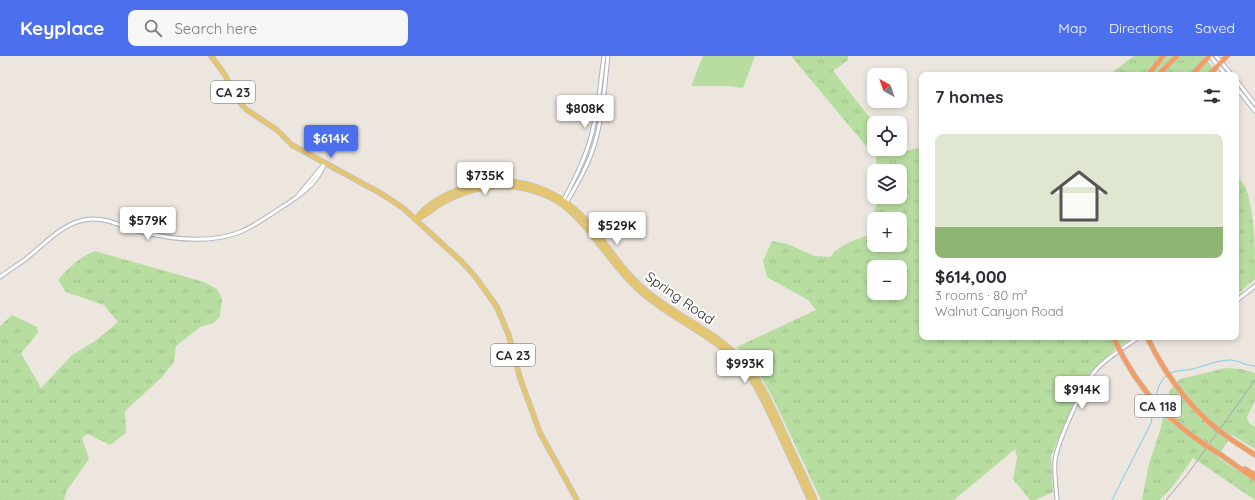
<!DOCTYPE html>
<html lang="en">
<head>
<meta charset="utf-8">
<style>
  body { margin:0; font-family:Quicksand,sans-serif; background:#f7f7f7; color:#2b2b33; height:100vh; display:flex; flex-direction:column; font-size:15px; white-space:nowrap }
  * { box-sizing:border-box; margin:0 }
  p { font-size:13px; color:#7c7c81 }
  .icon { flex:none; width:22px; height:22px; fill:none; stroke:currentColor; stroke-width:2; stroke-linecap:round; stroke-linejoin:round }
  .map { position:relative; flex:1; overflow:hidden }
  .side { position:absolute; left:919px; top:16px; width:320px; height:268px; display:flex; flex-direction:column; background:#fff; border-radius:8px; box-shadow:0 2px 6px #0003 }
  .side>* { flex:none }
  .needle { width:26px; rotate:320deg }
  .buttons { position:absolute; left:867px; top:12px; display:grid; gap:8px }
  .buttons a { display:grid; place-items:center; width:40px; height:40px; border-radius:8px; background:#fff; box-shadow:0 2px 6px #0003; font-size:20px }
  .price { position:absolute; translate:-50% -34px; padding:0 9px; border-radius:4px; background:#fff; color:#222; font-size:13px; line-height:26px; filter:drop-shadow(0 1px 2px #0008) }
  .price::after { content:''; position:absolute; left:50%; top:24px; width:12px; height:9px; margin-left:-6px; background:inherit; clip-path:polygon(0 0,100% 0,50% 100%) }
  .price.active { background:#4b6fed; color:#fff }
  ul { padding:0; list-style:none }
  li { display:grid; align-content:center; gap:8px; height:212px; padding:0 16px }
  li span { display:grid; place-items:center; height:124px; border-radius:8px; color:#555 }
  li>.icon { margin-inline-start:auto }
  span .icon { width:72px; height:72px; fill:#fffc; stroke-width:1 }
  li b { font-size:17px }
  h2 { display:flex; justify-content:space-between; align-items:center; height:48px; padding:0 16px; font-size:17px }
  header { display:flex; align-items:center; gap:24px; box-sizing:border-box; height:56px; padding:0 20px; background:#4b6fed; color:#fff }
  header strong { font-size:19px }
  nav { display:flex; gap:22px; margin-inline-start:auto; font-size:14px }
  .search { width:280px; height:36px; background:#f7f7f7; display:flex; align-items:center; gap:10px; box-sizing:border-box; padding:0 14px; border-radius:8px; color:#7c7c81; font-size:15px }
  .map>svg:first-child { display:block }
  .grass { fill:url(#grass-tufts); fill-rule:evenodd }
  .park { fill:#b7dea0 }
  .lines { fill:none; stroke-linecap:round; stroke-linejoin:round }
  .stream { stroke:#7acde6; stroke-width:1 }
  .minor-casing { stroke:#afb1bb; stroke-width:5 }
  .major-casing { stroke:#c4c4c4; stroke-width:6 }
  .highway-casing { stroke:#c4c4c4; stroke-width:6 }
  .minor { stroke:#fff; stroke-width:3 }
  .major { stroke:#e7c569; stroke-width:4 }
  .highway { stroke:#f39d63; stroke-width:4.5 }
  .rail { stroke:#a2a5b4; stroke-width:1 }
  .highway-bridge-casing { stroke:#c4c4c4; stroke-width:6; stroke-linecap:butt }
  .highway-bridge { stroke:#f39d63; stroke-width:4.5 }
  .labels { text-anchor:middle; stroke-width:4; stroke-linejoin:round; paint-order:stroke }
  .shield { fill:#fff; stroke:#6b6b6b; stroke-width:1 }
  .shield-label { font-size:13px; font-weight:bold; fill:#2c2c2c }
  .street-label { font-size:14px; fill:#2c2c2c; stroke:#fff }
</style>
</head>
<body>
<header>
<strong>Keyplace</strong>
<div class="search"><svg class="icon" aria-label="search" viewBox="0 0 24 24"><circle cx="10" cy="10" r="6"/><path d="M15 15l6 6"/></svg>Search here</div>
<nav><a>Map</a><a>Directions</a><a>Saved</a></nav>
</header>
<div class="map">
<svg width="1255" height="444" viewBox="0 0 1255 444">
  <defs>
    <pattern id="grass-tufts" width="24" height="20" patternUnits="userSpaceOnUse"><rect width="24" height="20" fill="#b7dea0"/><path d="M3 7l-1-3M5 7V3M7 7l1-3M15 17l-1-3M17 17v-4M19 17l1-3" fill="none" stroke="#9ebf8a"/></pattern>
  </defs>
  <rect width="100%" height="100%" fill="#ece6df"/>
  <g class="grass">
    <path d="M791 0H848V4L833 15 874 67V93H896L899 97 922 91V281H1133L1115 293 1089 318 1069 358 1051 400 1053 436 1035 444H1030L1013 423 1017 402 1015 393 954 444H821L773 342 761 321 737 291 816 254 808 244 767 221 763 205 772 185 788 188 814 200 830 201C841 187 857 183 874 178V189H900V163H874V177L871 160 878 147 875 141H900V115H874V139L867 124 876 111V102ZM874 211H900V237H874Z"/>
    <path d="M1134 0H1203L1219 19H1108Z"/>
    <path d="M1236 120C1239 123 1244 127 1246 132 1255 159 1255 193 1255 223L1236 239Z"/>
    <path d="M95 195 204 226 217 233 222 243 220 260 214 267 200 271 176 290 174 306 162 321 125 355 126 377 110 389 88 378 82 382 89 403 67 434 64 444H0V270L12 259 37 271 38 277 21 297 41 332 72 299 95 285 118 266 104 249 66 236 58 224C69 211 80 201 95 195Z"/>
    <path d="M1225 312 1242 313 1255 317V345L1247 361 1249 367 1255 371V393L1232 379 1217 401 1255 426V444L1193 402 1173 430 1160 444H1142L1149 408 1161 372 1165 347 1170 334 1180 323Z"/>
  </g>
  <path class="park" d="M703 0H755L743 32 729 30H691Z"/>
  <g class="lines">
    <g class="stream">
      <path d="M1170 317C1177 314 1185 315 1192 313 1205 310 1217 304 1231 304 1239 305 1247 310 1255 310"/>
      <path d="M1155 344C1157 335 1159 326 1166 320"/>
      <path d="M1112 444 1151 367 1154 349"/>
    </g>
    <defs>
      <g id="minor">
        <path d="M1210 0 1226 19"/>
        <path d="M1216 0 1232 19"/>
        <path d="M1236 24 1255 48"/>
        <path d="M1236 31 1255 55"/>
        <path d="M563 145C576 121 589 95 594 68 599 46 601 22 604 0"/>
        <path d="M566 147C578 127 590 106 596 83 603 58 605 26 608 0"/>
        <path d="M0 221C9 214 18 209 27 202 47 186 64 165 91 163 108 162 122 171 138 175 169 183 209 188 240 176 254 170 267 161 279 153 298 141 317 129 325 107L296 142"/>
        <path d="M1236 245 1255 230"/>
        <path d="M1057 444C1056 431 1054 417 1055 404 1058 384 1083 330 1095 315 1107 301 1125 291 1139 281"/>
      </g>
      <g id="major">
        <path d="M211 0 225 19 238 45 247 54 277 74 292 89 382 138 403 152 461 205 474 219 497 251 509 280 520 322 540 377 577 444"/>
        <path d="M416 163C428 146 452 135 472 129 519 117 562 134 593 172 609 192 623 215 643 232 678 263 721 276 751 314 764 331 772 351 781 370 792 395 804 419 815 444"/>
        <path d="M416 163C426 160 433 152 442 147 465 134 490 128 517 131 534 134 550 139 564 150 594 174 611 210 640 235 674 266 719 280 747 317 760 334 768 354 777 373 788 397 799 420 810 444"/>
      </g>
      <g id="highway">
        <path d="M1148 19 1163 0"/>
        <path d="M1158 19 1177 0"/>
        <path d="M1192 19 1209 0"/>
        <path d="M1209 19 1227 0"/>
        <path d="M1232 384 1255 399"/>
        <path d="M1221 399 1255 423"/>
        <path d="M1245 413 1255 419"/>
      </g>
    </defs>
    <use href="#minor" class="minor-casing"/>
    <use href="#major" class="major-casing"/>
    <use href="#highway" class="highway-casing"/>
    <use href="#minor" class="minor"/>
    <use href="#major" class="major"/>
    <use href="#highway" class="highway"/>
    <path class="rail" d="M1166 444 1187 419 1255 324"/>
    <defs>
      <g id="highway-bridge">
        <path d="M1147 281C1167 322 1193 358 1232 384"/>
        <path d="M1114 283C1139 336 1171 369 1221 399"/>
      </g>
    </defs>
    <use href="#highway-bridge" class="highway-bridge-casing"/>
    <use href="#highway-bridge" class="highway-bridge"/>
  </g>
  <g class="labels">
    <g class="shield">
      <rect x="211" y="25" width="44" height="22" rx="3"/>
      <rect x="491" y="288" width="44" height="22" rx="3"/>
      <rect x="1135" y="339" width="46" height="22" rx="3"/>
    </g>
    <g class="shield-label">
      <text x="233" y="41">CA 23</text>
      <text x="513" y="304">CA 23</text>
      <text x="1158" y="355">CA 118</text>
    </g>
    <g class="street-label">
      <text transform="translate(680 242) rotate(35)" y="5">Spring Road</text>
    </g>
  </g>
</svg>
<div class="buttons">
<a><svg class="needle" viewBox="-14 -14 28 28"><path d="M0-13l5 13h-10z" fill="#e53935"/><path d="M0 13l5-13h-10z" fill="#7c7c81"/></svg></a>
<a><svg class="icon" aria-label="locate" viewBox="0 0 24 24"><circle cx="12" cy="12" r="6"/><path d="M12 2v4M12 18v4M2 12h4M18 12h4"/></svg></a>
<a><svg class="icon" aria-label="layers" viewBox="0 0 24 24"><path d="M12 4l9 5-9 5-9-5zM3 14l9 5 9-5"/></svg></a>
<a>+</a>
<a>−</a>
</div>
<b class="price" style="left:585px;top:73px">$808K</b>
<b class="price active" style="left:331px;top:103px">$614K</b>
<b class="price" style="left:485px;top:140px">$735K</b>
<b class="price" style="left:148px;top:185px">$579K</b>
<b class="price" style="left:617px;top:190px">$529K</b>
<b class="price" style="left:745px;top:328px">$993K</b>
<b class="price" style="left:1082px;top:354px">$914K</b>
<section class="side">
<h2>7 homes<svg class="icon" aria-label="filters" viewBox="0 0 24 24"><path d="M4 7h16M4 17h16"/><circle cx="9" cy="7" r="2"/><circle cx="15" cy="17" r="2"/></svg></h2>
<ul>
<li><span style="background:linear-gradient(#dfe7d0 75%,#8fb573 0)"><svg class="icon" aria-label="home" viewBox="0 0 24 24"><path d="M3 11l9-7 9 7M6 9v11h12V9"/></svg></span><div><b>$614,000</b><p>3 rooms · 80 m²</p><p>Walnut Canyon Road</p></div></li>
</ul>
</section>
</div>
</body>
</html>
